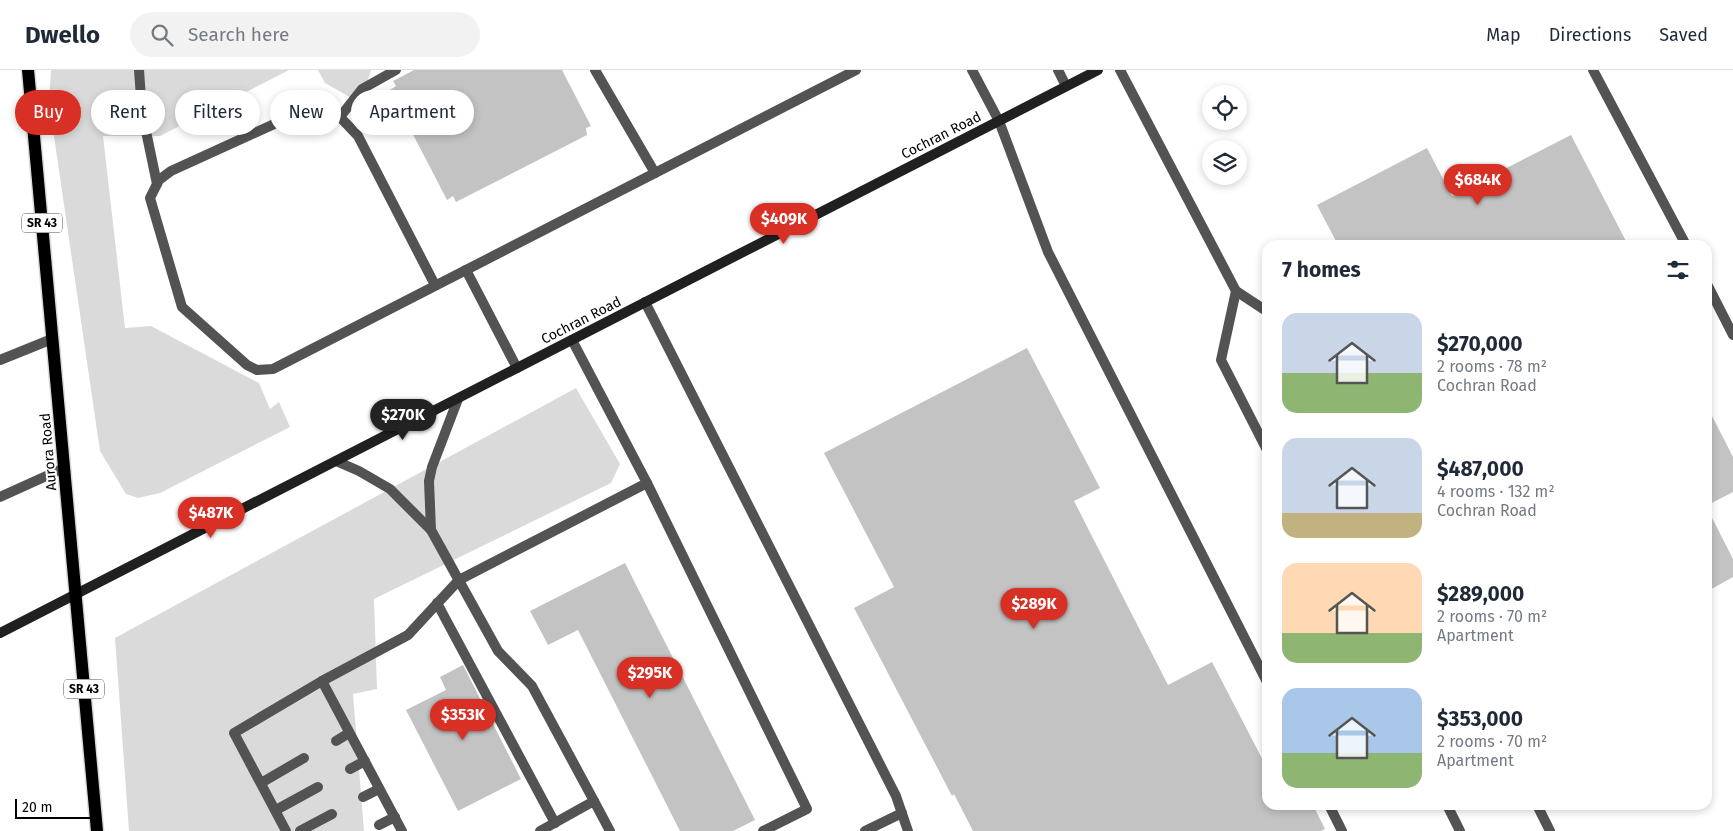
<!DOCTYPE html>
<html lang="en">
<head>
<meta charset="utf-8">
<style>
  body { margin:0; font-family:"Fira Sans",sans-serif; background:#f2f2f3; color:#1f2937; height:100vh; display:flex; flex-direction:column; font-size:19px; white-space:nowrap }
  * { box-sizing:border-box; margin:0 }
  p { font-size:16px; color:#747a83 }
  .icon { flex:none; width:28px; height:28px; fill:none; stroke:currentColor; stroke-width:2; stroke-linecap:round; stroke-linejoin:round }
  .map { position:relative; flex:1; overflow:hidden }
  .panel { position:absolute; left:1262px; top:170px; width:450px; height:570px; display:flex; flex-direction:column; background:#fff; border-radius:15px; box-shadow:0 2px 8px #0003 }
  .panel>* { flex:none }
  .top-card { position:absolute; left:15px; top:20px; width:475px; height:45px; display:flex; gap:10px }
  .fabs { position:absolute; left:1202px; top:15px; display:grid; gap:10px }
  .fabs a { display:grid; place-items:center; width:45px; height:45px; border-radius:50%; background:#fff; box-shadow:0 2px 8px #0003; font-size:25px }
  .scale { position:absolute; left:15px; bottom:12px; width:79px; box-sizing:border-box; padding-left:5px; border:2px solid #000; border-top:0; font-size:14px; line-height:18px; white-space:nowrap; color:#000; -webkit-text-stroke:4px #fff; paint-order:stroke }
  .price { position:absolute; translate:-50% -42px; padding:0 11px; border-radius:18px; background:#d93025; color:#fff; font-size:16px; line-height:32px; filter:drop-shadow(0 1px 2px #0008) }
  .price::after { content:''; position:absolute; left:50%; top:30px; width:15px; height:11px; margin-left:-8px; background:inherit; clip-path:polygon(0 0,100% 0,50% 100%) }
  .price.selected { background:#222; color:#fff }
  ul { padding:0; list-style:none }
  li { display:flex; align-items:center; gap:15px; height:125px; padding:0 20px }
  li span { display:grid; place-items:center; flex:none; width:140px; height:100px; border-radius:15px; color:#555 }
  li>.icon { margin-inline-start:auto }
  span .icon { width:60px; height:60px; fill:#fffc; stroke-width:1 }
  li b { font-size:21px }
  h2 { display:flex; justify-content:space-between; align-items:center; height:60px; padding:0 20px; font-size:21px }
  .pill { padding:0 18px; border-radius:22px; background:#fff; box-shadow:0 2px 8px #0003; font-size:18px; line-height:45px }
  .pill.selected { background:#d93025; color:#fff }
  header { display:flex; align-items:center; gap:30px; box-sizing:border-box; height:70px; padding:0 25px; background:#fff; border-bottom:1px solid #e0e1e3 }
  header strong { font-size:24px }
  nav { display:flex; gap:28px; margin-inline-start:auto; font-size:18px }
  .search { width:350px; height:45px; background:#f2f2f3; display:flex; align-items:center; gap:12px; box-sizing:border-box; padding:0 18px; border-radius:28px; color:#747a83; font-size:19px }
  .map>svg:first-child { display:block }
  .green { fill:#dadada }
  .building { fill:#c3c3c3 }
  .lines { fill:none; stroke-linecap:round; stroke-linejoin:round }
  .primary-casing { stroke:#dbdbdb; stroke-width:15 }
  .lane { stroke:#535353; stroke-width:10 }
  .secondary { stroke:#202020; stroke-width:10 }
  .primary { stroke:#000; stroke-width:12 }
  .labels { text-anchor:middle; stroke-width:4; stroke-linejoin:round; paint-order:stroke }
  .shield { fill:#fff; stroke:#4c4c4c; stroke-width:1 }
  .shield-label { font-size:12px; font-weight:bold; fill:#000 }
  .street-label { font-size:14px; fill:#000; stroke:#fff }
</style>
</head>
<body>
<header>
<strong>Dwello</strong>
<div class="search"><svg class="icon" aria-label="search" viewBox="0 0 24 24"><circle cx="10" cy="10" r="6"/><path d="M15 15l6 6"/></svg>Search here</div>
<nav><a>Map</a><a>Directions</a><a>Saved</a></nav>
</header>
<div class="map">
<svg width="1733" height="761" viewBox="0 0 1733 761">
  <rect width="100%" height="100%" fill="#fff"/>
  <g class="green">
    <path d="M51 0H289L160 66H103L125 258 151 256 259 313 270 339 279 332 290 357 160 423 138 428 126 424 100 381 49 32Z"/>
    <path d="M318 0H371L364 23 353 29 325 13Z"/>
    <path d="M576 318 620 394 611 413 374 529 377 619 353 624 364 761H129L115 568Z"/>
  </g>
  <g class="building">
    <path d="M414 0H562L591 56 586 58 587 65 456 132 453 126 447 130 390 20 396 16 393 11Z"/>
    <path d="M1571 65 1628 175H1338L1317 135 1427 78 1452 126Z"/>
    <path d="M1027 278 1100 418 1074 431 1168 615 1212 592 1268 700V735H1313L1325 759 1321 761H973L954 724 952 726 854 538 894 517 824 383Z"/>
    <path d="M1710 342 1733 387V422L1708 435V343Z"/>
    <path d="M1708 440 1733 489V507L1708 521Z"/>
    <path d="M625 493 755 750 733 761H680L578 560 548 575 530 541Z"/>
    <path d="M463 595 521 709 458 741 406 640 446 620 440 607Z"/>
  </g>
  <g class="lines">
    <defs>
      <path id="primary" d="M28 0 97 761"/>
    </defs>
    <use href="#primary" class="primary-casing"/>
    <g class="lane">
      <path d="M139 0 142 42 157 114"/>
      <path d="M972 0 999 51 1048 182 1268 614"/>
      <path d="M1058 0 1066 16"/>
      <path d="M1120 0 1236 221 1268 242"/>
      <path d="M1593 0 1686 175"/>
      <path d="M340 47 362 19 396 0"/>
      <path d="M655 103 856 0"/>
      <path d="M435 215 358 66 340 47 323 41 294 45 171 101 159 110 150 128 182 237 247 295 257 300 273 299 466 200"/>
      <path d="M1708 216 1733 265"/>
      <path d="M1236 221 1221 290 1268 382"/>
      <path d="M645 232 896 726 908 761"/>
      <path d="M0 290 52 269"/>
      <path d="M517 298 466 200 655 103 595 0"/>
      <path d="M336 391 359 401 390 419 431 460 498 581 532 616 594 731 540 761"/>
      <path d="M647 413 807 739 763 761"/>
      <path d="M0 427 64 398"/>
      <path d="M431 460 429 411 432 397 458 329"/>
      <path d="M437 533 555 753"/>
      <path d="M322 611 402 761"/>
      <path d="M336 671 349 663"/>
      <path d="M350 699 365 691"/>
      <path d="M261 713 304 688"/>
      <path d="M363 727 379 719"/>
      <path d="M594 731 610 761"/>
      <path d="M1329 735 1342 761"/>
      <path d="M1447 735 1460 761"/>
      <path d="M1537 735 1550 761"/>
      <path d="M276 740 318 717"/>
      <path d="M379 755 395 747"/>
      <path d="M286 761 234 663 322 611 408 565 459 510 647 413 572 270"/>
      <path d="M300 761 332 744"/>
      <path d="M865 761 902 743"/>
    </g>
    <path class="secondary" d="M0 563 1098 0"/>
    <use href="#primary" class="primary"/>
  </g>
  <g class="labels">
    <g class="shield">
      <rect x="22" y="143.5" width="40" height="19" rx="4"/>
      <rect x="64" y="609.5" width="40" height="19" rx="4"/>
    </g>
    <g class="shield-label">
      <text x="42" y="157">SR 43</text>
      <text x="84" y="623">SR 43</text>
    </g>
    <g class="street-label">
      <text transform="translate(941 65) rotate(-27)" y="5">Cochran Road</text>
      <text transform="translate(581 250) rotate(-27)" y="5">Cochran Road</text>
      <text transform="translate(48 382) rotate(-95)" y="5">Aurora Road</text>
    </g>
  </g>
</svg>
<div class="fabs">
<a><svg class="icon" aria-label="locate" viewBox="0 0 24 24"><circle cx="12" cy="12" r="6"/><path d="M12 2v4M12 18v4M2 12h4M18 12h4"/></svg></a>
<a><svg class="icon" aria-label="layers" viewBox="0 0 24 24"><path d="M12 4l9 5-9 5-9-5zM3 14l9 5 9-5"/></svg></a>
</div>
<div class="scale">20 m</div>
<b class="price" style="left:1478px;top:136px">$684K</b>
<b class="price" style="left:784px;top:175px">$409K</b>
<b class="price selected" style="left:403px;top:371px">$270K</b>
<b class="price" style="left:211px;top:469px">$487K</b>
<b class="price" style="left:1034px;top:560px">$289K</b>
<b class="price" style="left:650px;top:629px">$295K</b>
<b class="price" style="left:463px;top:671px">$353K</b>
<div class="top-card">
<a class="pill selected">Buy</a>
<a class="pill">Rent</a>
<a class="pill">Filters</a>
<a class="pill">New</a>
<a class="pill">Apartment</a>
</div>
<section class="panel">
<h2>7 homes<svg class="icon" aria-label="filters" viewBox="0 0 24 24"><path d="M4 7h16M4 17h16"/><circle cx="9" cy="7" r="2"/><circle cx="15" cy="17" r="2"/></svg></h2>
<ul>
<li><span style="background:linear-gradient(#c9d6e8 60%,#8fb573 0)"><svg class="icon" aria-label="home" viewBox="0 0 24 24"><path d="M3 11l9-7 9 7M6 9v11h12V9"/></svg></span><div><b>$270,000</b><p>2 rooms · 78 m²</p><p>Cochran Road</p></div></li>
<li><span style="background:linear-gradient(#c9d6e8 75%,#c2b280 0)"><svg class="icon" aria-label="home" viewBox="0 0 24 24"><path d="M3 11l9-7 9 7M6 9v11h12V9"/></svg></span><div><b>$487,000</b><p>4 rooms · 132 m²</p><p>Cochran Road</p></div></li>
<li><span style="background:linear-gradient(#ffd9b3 70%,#8fb573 0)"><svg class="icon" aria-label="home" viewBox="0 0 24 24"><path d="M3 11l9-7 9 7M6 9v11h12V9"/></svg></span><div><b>$289,000</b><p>2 rooms · 70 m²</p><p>Apartment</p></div></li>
<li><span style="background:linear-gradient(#a9c7e8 65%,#8fb573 0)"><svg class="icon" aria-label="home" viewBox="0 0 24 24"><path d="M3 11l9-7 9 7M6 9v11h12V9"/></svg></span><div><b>$353,000</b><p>2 rooms · 70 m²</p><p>Apartment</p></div></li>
</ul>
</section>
</div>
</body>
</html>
